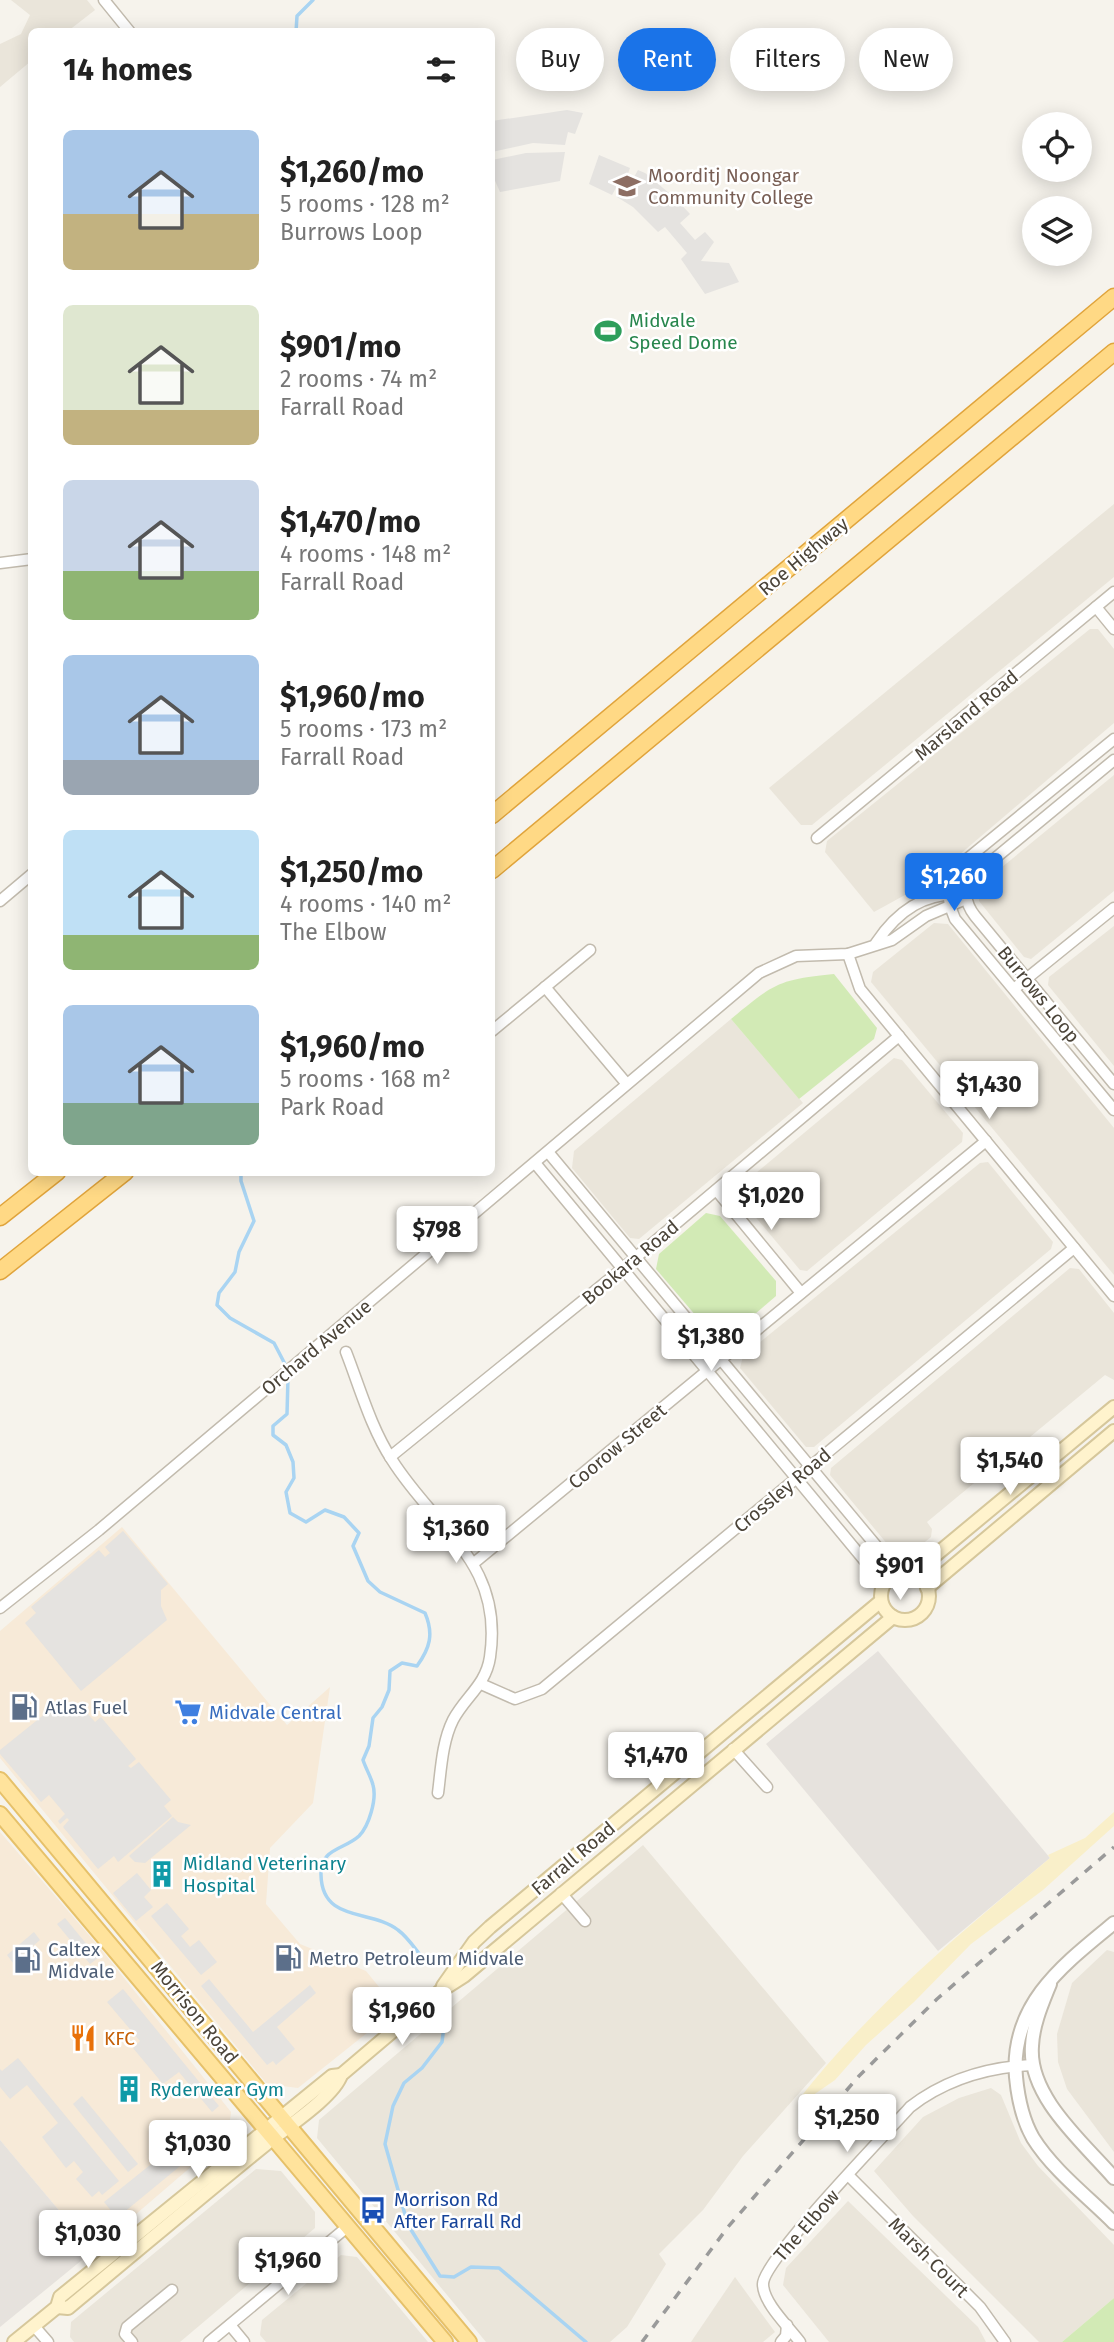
<!DOCTYPE html>
<html lang="en">
<head>
<meta charset="utf-8">
<style>
  body { margin:0; font-family:"Fira Sans",sans-serif; background:#f6f6f6; color:#222; height:100vh; display:flex; flex-direction:column; font-size:26px; white-space:nowrap }
  * { box-sizing:border-box; margin:0 }
  p { font-size:23px; color:#767676 }
  .icon { flex:none; width:38px; height:38px; fill:none; stroke:currentColor; stroke-width:2; stroke-linecap:round; stroke-linejoin:round }
  .map { position:relative; flex:1; overflow:hidden }
  .panel { position:absolute; left:28px; top:28px; width:467px; height:1148px; display:flex; flex-direction:column; background:#fff; border-radius:10px; box-shadow:0 4px 18px #0003 }
  .panel>* { flex:none }
  .top-card { position:absolute; left:516px; top:28px; width:492px; height:63px; display:flex; gap:14px }
  .buttons { position:absolute; left:1022px; top:112px; display:grid; gap:14px }
  .buttons a { display:grid; place-items:center; width:70px; height:70px; border-radius:50%; background:#fff; box-shadow:0 4px 18px #0003; font-size:35px }
  .price { position:absolute; translate:-50% -60px; padding:0 16px; border-radius:7px; background:#fff; color:#222; font-size:23px; line-height:46px; filter:drop-shadow(0 2px 4px #0008) }
  .price::after { content:''; position:absolute; left:50%; top:42px; width:21px; height:16px; margin-left:-10px; background:inherit; clip-path:polygon(0 0,100% 0,50% 100%) }
  .price.on { background:#1a73e8; color:#fff }
  ul { padding:0; list-style:none }
  li { display:flex; align-items:center; gap:21px; height:175px; padding:0 35px }
  li span { display:grid; place-items:center; flex:none; width:196px; height:140px; border-radius:10px; color:#555 }
  li>.icon { margin-inline-start:auto }
  span .icon { width:84px; height:84px; fill:#fffc; stroke-width:1 }
  li b { font-size:30px }
  h2 { display:flex; justify-content:space-between; align-items:center; height:84px; padding:0 35px; font-size:30px }
  .chip { padding:0 24px; border-radius:32px; background:#fff; box-shadow:0 4px 18px #0003; font-size:24px; line-height:63px }
  .chip.on { background:#1a73e8; color:#fff }
  .map>svg:first-child { display:block }
  .residential { fill:#eae5da }
  .commercial { fill:#f7ead8 }
  .industrial { fill:#e6e2dd }
  .green { fill:#d2eab5 }
  .sand { fill:#f9efc9 }
  .parking { fill:#e5e3e0 }
  .lines { fill:none; stroke-linecap:round; stroke-linejoin:round }
  .stream { stroke:#a9d4f2; stroke-width:3.5 }
  .minor-casing { stroke:#c2bbae; stroke-width:13 }
  .tertiary-casing { stroke:#c2bbae; stroke-width:16 }
  .secondary-casing { stroke:#d6c79b; stroke-width:16 }
  .primary-casing { stroke:#e6c16a; stroke-width:18 }
  .trunk-casing { stroke:#e0a43c; stroke-width:19 }
  .minor { stroke:#fff; stroke-width:10 }
  .tertiary { stroke:#fff; stroke-width:12 }
  .secondary { stroke:#fff3cd; stroke-width:12 }
  .primary { stroke:#ffe39c; stroke-width:14 }
  .trunk { stroke:#ffd985; stroke-width:16 }
  .rail { stroke:#9a9a9a; stroke-width:3.5; stroke-dasharray:9 9; stroke-linecap:butt }
  .labels { text-anchor:middle; stroke-width:5; stroke-linejoin:round; paint-order:stroke }
  .education-label { font-size:19px; fill:#785e54; stroke:#fff; text-anchor:start }
  .leisure-label { font-size:19px; fill:#27864d; stroke:#fff; text-anchor:start }
  .street-label { font-size:19px; fill:#4b4439; stroke:#fff }
  .service-label { font-size:19px; fill:#4e5e75; stroke:#fff; text-anchor:start }
  .shop-label { font-size:19px; fill:#366cbe; stroke:#fff; text-anchor:start }
  .culture-label { font-size:19px; fill:#0d838f; stroke:#fff; text-anchor:start }
  .food-label { font-size:19px; fill:#c56008; stroke:#fff; text-anchor:start }
  .transit-label { font-size:19px; fill:#164399; stroke:#fff; text-anchor:start }
</style>
</head>
<body>
<div class="map">
<svg width="1114" height="2342" viewBox="0 0 1114 2342">
  <rect width="100%" height="100%" fill="#f6f3ec"/>
  <g class="residential">
    <path d="M11 0H87L95 10 68 31 32 32 31 61 0 87V44L21 34 30 15Z"/>
    <path d="M1114 504V577L812 825H801L769 788Z"/>
    <path d="M1090 629H1098L1114 649V723L925 884 874 912 825 852 827 841Z"/>
    <path d="M1114 775V891L1031 959 1024 957 979 901V886Z"/>
    <path d="M934 923 948 924 1114 1128V1275L871 982 873 972Z"/>
    <path d="M1114 926V1066L1048 985 1049 977Z"/>
    <path d="M731 1019 803 1103 639 1239 630 1238 572 1168 574 1151Z"/>
    <path d="M894 1058 902 1060 963 1133 962 1142 807 1271 800 1270 737 1195 738 1188Z"/>
    <path d="M988 1162 1053 1242 1051 1249 814 1447H806L740 1368 743 1356 980 1163Z"/>
    <path d="M1070 1268 1079 1269 1114 1313V1380L1105 1375 927 1522 932 1529 931 1537 910 1554 893 1551 830 1475 831 1468Z"/>
    <path d="M643 1845 826 2063 743 2156 703 2210 659 2254 666 2264 627 2327 610 2342H486L317 2138 319 2120Z"/>
    <path d="M1107 1950 1114 1952V2152L1067 2089 1058 2062 1057 2034 1072 1983Z"/>
    <path d="M991 2088 1001 2095 1021 2143 1038 2166 1114 2245V2298L1062 2342H1039L913 2216 874 2171 923 2117 959 2098Z"/>
    <path d="M256 2169 281 2171 315 2212V2228L180 2342H74L70 2337 71 2322Z"/>
    <path d="M848 2201 978 2327 986 2342H829L783 2285 786 2268Z"/>
    <path d="M341 2255 357 2257 428 2342H266L260 2335 262 2320Z"/>
    <path d="M735 2277 775 2332 763 2342H691Z"/>
  </g>
  <g class="commercial">
    <path d="M122 1527 287 1725 330 1687 313 1803 270 1848 266 1904 300 1944 366 1971 397 2009 298 2088 267 2084 0 1758V1631Z"/>
    <path d="M0 1832 100 1948 231 2112 228 2135 93 2251 0 2140Z"/>
  </g>
  <g class="industrial">
    <path d="M878 1651 1050 1858 938 1951 766 1744Z"/>
    <path d="M0 2140 93 2251 0 2327Z"/>
  </g>
  <g class="green">
    <path d="M834 974 877 1028 874 1039 799 1099 731 1019C775 983 777 980 834 974Z"/>
    <path d="M706 1213 720 1216 776 1281V1296L725 1340 714 1337 656 1269 659 1254Z"/>
    <path d="M1114 2298V2342H1062Z"/>
  </g>
  <path class="sand" d="M1114 1812V1826L1043 1890 971 1944 914 2002 866 2045 835 2080 809 2098 799 2099C871 2007 960 1933 1050 1858L1048 1855 1085 1838Z"/>
  <g class="parking">
    <path d="M567 110 583 113 575 134 568 132 565 145 533 143 492 152V121Z"/>
    <path d="M565 152 560 181 500 192 492 174V160L526 153Z"/>
    <path d="M599 155 630 168 627 176 633 179 638 170 645 173 675 198 690 214 680 223 695 240 705 232 714 242 701 261 729 263 739 282 705 294 681 259 687 253 665 227 658 232 633 207 617 197 621 187 617 186 612 195 589 184Z"/>
    <path d="M123 1531 168 1584 161 1590V1606L167 1620 81 1691 25 1623 36 1613 31 1607 99 1550 105 1557 110 1553 105 1547Z"/>
    <path d="M56 1705H80L95 1722 101 1717 136 1759 128 1766 131 1768 139 1762 171 1800 164 1806 172 1816 118 1862 114 1856 98 1869 63 1827 69 1820 67 1818 60 1824 58 1821 65 1814 49 1795 41 1802 0 1754V1750Z"/>
    <path d="M173 1817 178 1822 191 1825 145 1863 135 1862 129 1856Z"/>
    <path d="M137 1873 151 1890 144 1897 153 1907 136 1921 113 1893Z"/>
    <path d="M167 1903 189 1929 181 1936 190 1947 199 1940 217 1962 201 1975 151 1916Z"/>
    <path d="M65 1918 98 1958 90 1964 57 1924Z"/>
    <path d="M34 1932 40 1940 13 1963 7 1955Z"/>
    <path d="M209 1979 253 2032 310 1985 316 1993 277 2027 295 2049 276 2065 273 2061 267 2065 201 1986Z"/>
    <path d="M123 1989 219 2106 212 2112 179 2072 163 2084 133 2048 140 2041 107 2002Z"/>
    <path d="M18 2058 119 2181 102 2195 99 2191 92 2197 76 2179 83 2172 74 2161 66 2168 42 2137 58 2123 27 2085 10 2099 0 2087V2069L2 2071Z"/>
    <path d="M82 2096 138 2164 128 2172 73 2104Z"/>
    <path d="M179 2128 185 2135 189 2132 202 2148 117 2218 104 2202 165 2153 158 2144Z"/>
  </g>
  <g class="lines">
    <g class="stream">
      <path d="M296 32 297 16 313 0"/>
      <path d="M241 1172V1181L254 1221 239 1252 235 1272 219 1293 217 1305 230 1318 274 1343 286 1366"/>
      <path d="M288 1378 287 1414 273 1426V1435L286 1445 293 1462 294 1478 286 1492 290 1513 306 1522 325 1510 344 1517 359 1533 353 1546 368 1581 380 1592 425 1613C434 1634 430 1648 417 1666L402 1663 390 1671 389 1690 382 1707 373 1718 369 1746 363 1760C366 1769 371 1777 373 1785 377 1799 369 1826 359 1836 344 1850 320 1848 321 1875 322 1923 372 1909 398 1930 409 1938 417 1952 426 1962"/>
      <path d="M445 2019 442 2042 422 2068 404 2083 393 2106 385 2144 408 2225 440 2276 454 2277 471 2267 499 2268 586 2342"/>
    </g>
    <defs>
      <g id="minor">
        <path d="M104 0 130 32"/>
        <path d="M0 563 32 559"/>
        <path d="M1096 607 1114 629"/>
        <path d="M1114 739 956 868C945 886 947 900 955 919L1114 1110"/>
        <path d="M1114 760 976 874C964 889 963 900 975 916L1114 1084"/>
        <path d="M817 838 1114 592"/>
        <path d="M0 901 32 874"/>
        <path d="M876 943C898 910 926 891 965 895"/>
        <path d="M848 954 860 989 1114 1296"/>
        <path d="M545 987 626 1083"/>
        <path d="M1015 988 1114 908"/>
        <path d="M492 1031 590 950"/>
        <path d="M548 1152 898 1572"/>
        <path d="M535 1163 869 1566 882 1588"/>
        <path d="M717 1191 801 1293"/>
        <path d="M346 1352C360 1388 371 1428 392 1460 436 1530 504 1562 490 1657 486 1685 465 1697 453 1720 442 1742 441 1770 438 1793"/>
        <path d="M390 1457 622 1269 899 1036"/>
        <path d="M474 1563 986 1141"/>
        <path d="M0 1608 99 1530 759 973 796 956 848 954 892 940 926 916 966 899"/>
        <path d="M481 1684 515 1699 542 1689 1074 1248"/>
        <path d="M733 1749 767 1787"/>
        <path d="M561 1893 585 1921"/>
        <path d="M849 2176 980 2307 1005 2342"/>
        <path d="M230 2325 244 2342"/>
        <path d="M34 2326 48 2342"/>
        <path d="M132 2342 125 2334 127 2327 172 2290"/>
        <path d="M209 2342 346 2228"/>
        <path d="M781 2342 786 2336 787 2325"/>
        <path d="M800 2342C789 2327 763 2303 763 2284 763 2260 888 2132 910 2107 945 2080 989 2067 1033 2065"/>
      </g>
      <g id="tertiary">
        <path d="M1114 1923C1064 1964 1010 2004 1016 2077 1018 2098 1022 2119 1033 2138 1053 2170 1087 2196 1114 2223"/>
        <path d="M1050 1984C1042 2004 1033 2024 1032 2046 1028 2097 1084 2143 1114 2178"/>
      </g>
      <g id="secondary">
        <circle cx="905" cy="1596" r="24"/>
        <path d="M914 1573 1114 1407"/>
        <path d="M927 1588 1114 1431"/>
        <path d="M443 1986 474 1942 490 1927 881 1601"/>
        <path d="M57 2307 68 2308C136 2252 203 2195 271 2140 290 2125 334 2096 341 2075L439 1992 464 1976 893 1617"/>
        <path d="M14 2342 57 2307 60 2297 332 2076 341 2075"/>
      </g>
      <g id="primary">
        <path d="M0 1780 469 2342"/>
        <path d="M0 1814 445 2342"/>
      </g>
      <g id="trunk">
        <path d="M492 815 1114 297"/>
        <path d="M492 870 1114 352"/>
        <path d="M0 1217 57 1172"/>
        <path d="M0 1271 125 1172"/>
      </g>
    </defs>
    <use href="#minor" class="minor-casing"/>
    <use href="#tertiary" class="tertiary-casing"/>
    <use href="#secondary" class="secondary-casing"/>
    <use href="#primary" class="primary-casing"/>
    <use href="#trunk" class="trunk-casing"/>
    <use href="#minor" class="minor"/>
    <use href="#tertiary" class="tertiary"/>
    <use href="#secondary" class="secondary"/>
    <use href="#primary" class="primary"/>
    <use href="#trunk" class="trunk"/>
    <path class="rail" d="M642 2342 728 2227 859 2076 937 1999 1114 1847"/>
  </g>
  <defs>
    <symbol id="school-bare" viewBox="-9 -9 18 18"><path d="M0-5L7-2L0 1L-7-2ZM-4 1L0 2.5L4 1V4Q0 6-4 4Z" fill="#8d6e63" stroke="#fff" stroke-width="2.5" paint-order="stroke"/></symbol>
    <symbol id="stadium-bare" viewBox="-9 -9 18 18"><path d="M0-5a6.5 5 0 1 0 0 10a6.5 5 0 1 0 0-10ZM-3.5-1.8h7v3.6h-7Z" fill="#2e9e5b" stroke="#fff" stroke-width="2.5" paint-order="stroke"/></symbol>
    <symbol id="fuel-bare" viewBox="-9 -9 18 18"><path d="M-5.5-6h7V0h2V4h1.3V-2.5L3-4.5l.8-.8L6-3V5H2.5V1h-1V6h-7ZM-4.2-4.7v3.2H.2V-4.7Z" fill="#5c6f8a" stroke="#fff" stroke-width="2.5" paint-order="stroke"/></symbol>
    <symbol id="supermarket-bare" viewBox="-9 -9 18 18"><path d="M-6-5.5h2.5l.6 2H6L4.5 2H-2.5L-4.4-4H-6ZM-1.5 3.2a1.3 1.3 0 1 0 .1 0ZM3 3.2a1.3 1.3 0 1 0 .1 0Z" fill="#3f7fe0" stroke="#fff" stroke-width="2.5" paint-order="stroke"/></symbol>
    <symbol id="building-bare" viewBox="-9 -9 18 18"><path d="M-4-6H4V6H1V3H-1V6H-4ZM-2.5-4.3h1.7v1.8h-1.7ZM.8-4.3h1.7v1.8H.8ZM-2.5-1h1.7V.8h-1.7ZM.8-1h1.7V.8H.8Z" fill="#0f9aa8" stroke="#fff" stroke-width="2.5" paint-order="stroke"/></symbol>
    <symbol id="restaurant-bare" viewBox="-9 -9 18 18"><path d="M-5-6h1v4h1v-4h1v4h1v-4h1v5L-1.5 .5V6h-2V.5L-5-1ZM5-6V6H3V1.5H1.5Q1.5-4 5-6Z" fill="#e8710a" stroke="#fff" stroke-width="2.5" paint-order="stroke"/></symbol>
    <symbol id="bus-bare" viewBox="-9 -9 18 18"><path d="M-5-6H5V4H4V6H2V4H-2V6H-4V4H-5ZM-3.5-4V0h7V-4ZM-3.5 1.2v1.5H-2V1.2ZM2 1.2v1.5H3.5V1.2Z" fill="#1a4fb4" stroke="#fff" stroke-width="2.5" paint-order="stroke"/></symbol>
  </defs>
  <g fill-rule="evenodd">
    <use href="#school-bare" x="608" y="167" width="38" height="38"/>
    <use href="#stadium-bare" x="589" y="312" width="38" height="38"/>
    <use href="#fuel-bare" x="5" y="1688" width="38" height="38"/>
    <use href="#supermarket-bare" x="169" y="1693" width="38" height="38"/>
    <use href="#building-bare" x="143" y="1855" width="38" height="38"/>
    <use href="#fuel-bare" x="269" y="1939" width="38" height="38"/>
    <use href="#fuel-bare" x="8" y="1941" width="38" height="38"/>
    <use href="#restaurant-bare" x="64" y="2019" width="38" height="38"/>
    <use href="#building-bare" x="110" y="2070" width="38" height="38"/>
    <use href="#bus-bare" x="354" y="2191" width="38" height="38"/>
  </g>
  <g class="labels">
    <g class="education-label">
      <text x="648" y="182">Moorditj Noongar<tspan x="648" dy="22">Community College</tspan></text>
    </g>
    <g class="leisure-label">
      <text x="629" y="327">Midvale<tspan x="629" dy="22">Speed Dome</tspan></text>
    </g>
    <g class="street-label">
      <text transform="translate(803 556) rotate(-40)" y="7">Roe Highway</text>
      <text transform="translate(966 715) rotate(-40)" y="7">Marsland Road</text>
      <text transform="translate(1039 994) rotate(51)" y="7">Burrows Loop</text>
      <text transform="translate(630 1262) rotate(-40)" y="7">Bookara Road</text>
      <text transform="translate(316 1347) rotate(-40)" y="7">Orchard Avenue</text>
      <text transform="translate(617 1446) rotate(-40)" y="7">Coorow Street</text>
      <text transform="translate(782 1490) rotate(-40)" y="7">Crossley Road</text>
      <text transform="translate(573 1858) rotate(-40)" y="7">Farrall Road</text>
      <text transform="translate(195 2012) rotate(51)" y="7">Morrison Road</text>
      <text transform="translate(806 2225) rotate(-49)" y="7">The Elbow</text>
      <text transform="translate(929 2257) rotate(45)" y="7">Marsh Court</text>
    </g>
    <g class="service-label">
      <text x="45" y="1714">Atlas Fuel</text>
      <text x="48" y="1956">Caltex<tspan x="48" dy="22">Midvale</tspan></text>
      <text x="309" y="1965">Metro Petroleum Midvale</text>
    </g>
    <g class="shop-label">
      <text x="209" y="1719">Midvale Central</text>
    </g>
    <g class="culture-label">
      <text x="183" y="1870">Midland Veterinary<tspan x="183" dy="22">Hospital</tspan></text>
      <text x="150" y="2096">Ryderwear Gym</text>
    </g>
    <g class="food-label">
      <text x="104" y="2045">KFC</text>
    </g>
    <g class="transit-label">
      <text x="394" y="2206">Morrison Rd<tspan x="394" dy="22">After Farrall Rd</tspan></text>
    </g>
  </g>
</svg>
<div class="buttons">
<a><svg class="icon" aria-label="locate" viewBox="0 0 24 24"><circle cx="12" cy="12" r="6"/><path d="M12 2v4M12 18v4M2 12h4M18 12h4"/></svg></a>
<a><svg class="icon" aria-label="layers" viewBox="0 0 24 24"><path d="M12 4l9 5-9 5-9-5zM3 14l9 5 9-5"/></svg></a>
</div>
<b class="price on" style="left:954px;top:913px">$1,260</b>
<b class="price" style="left:989px;top:1121px">$1,430</b>
<b class="price" style="left:771px;top:1232px">$1,020</b>
<b class="price" style="left:437px;top:1266px">$798</b>
<b class="price" style="left:711px;top:1373px">$1,380</b>
<b class="price" style="left:1010px;top:1497px">$1,540</b>
<b class="price" style="left:456px;top:1565px">$1,360</b>
<b class="price" style="left:900px;top:1602px">$901</b>
<b class="price" style="left:656px;top:1792px">$1,470</b>
<b class="price" style="left:402px;top:2047px">$1,960</b>
<b class="price" style="left:847px;top:2154px">$1,250</b>
<b class="price" style="left:198px;top:2180px">$1,030</b>
<b class="price" style="left:88px;top:2270px">$1,030</b>
<b class="price" style="left:288px;top:2297px">$1,960</b>
<div class="top-card">
<a class="chip">Buy</a>
<a class="chip on">Rent</a>
<a class="chip">Filters</a>
<a class="chip">New</a>
</div>
<section class="panel">
<h2>14 homes<svg class="icon" aria-label="filters" viewBox="0 0 24 24"><path d="M4 7h16M4 17h16"/><circle cx="9" cy="7" r="2"/><circle cx="15" cy="17" r="2"/></svg></h2>
<ul>
<li><span style="background:linear-gradient(#a9c7e8 60%,#c2b280 0)"><svg class="icon" aria-label="home" viewBox="0 0 24 24"><path d="M3 11l9-7 9 7M6 9v11h12V9"/></svg></span><div><b>$1,260/mo</b><p>5 rooms · 128 m²</p><p>Burrows Loop</p></div></li>
<li><span style="background:linear-gradient(#dfe7d0 75%,#c2b280 0)"><svg class="icon" aria-label="home" viewBox="0 0 24 24"><path d="M3 11l9-7 9 7M6 9v11h12V9"/></svg></span><div><b>$901/mo</b><p>2 rooms · 74 m²</p><p>Farrall Road</p></div></li>
<li><span style="background:linear-gradient(#c9d6e8 65%,#8fb573 0)"><svg class="icon" aria-label="home" viewBox="0 0 24 24"><path d="M3 11l9-7 9 7M6 9v11h12V9"/></svg></span><div><b>$1,470/mo</b><p>4 rooms · 148 m²</p><p>Farrall Road</p></div></li>
<li><span style="background:linear-gradient(#a9c7e8 75%,#9aa5b1 0)"><svg class="icon" aria-label="home" viewBox="0 0 24 24"><path d="M3 11l9-7 9 7M6 9v11h12V9"/></svg></span><div><b>$1,960/mo</b><p>5 rooms · 173 m²</p><p>Farrall Road</p></div></li>
<li><span style="background:linear-gradient(#bfe0f5 75%,#8fb573 0)"><svg class="icon" aria-label="home" viewBox="0 0 24 24"><path d="M3 11l9-7 9 7M6 9v11h12V9"/></svg></span><div><b>$1,250/mo</b><p>4 rooms · 140 m²</p><p>The Elbow</p></div></li>
<li><span style="background:linear-gradient(#a9c7e8 70%,#7fa58c 0)"><svg class="icon" aria-label="home" viewBox="0 0 24 24"><path d="M3 11l9-7 9 7M6 9v11h12V9"/></svg></span><div><b>$1,960/mo</b><p>5 rooms · 168 m²</p><p>Park Road</p></div></li>
</ul>
</section>
</div>
</body>
</html>
